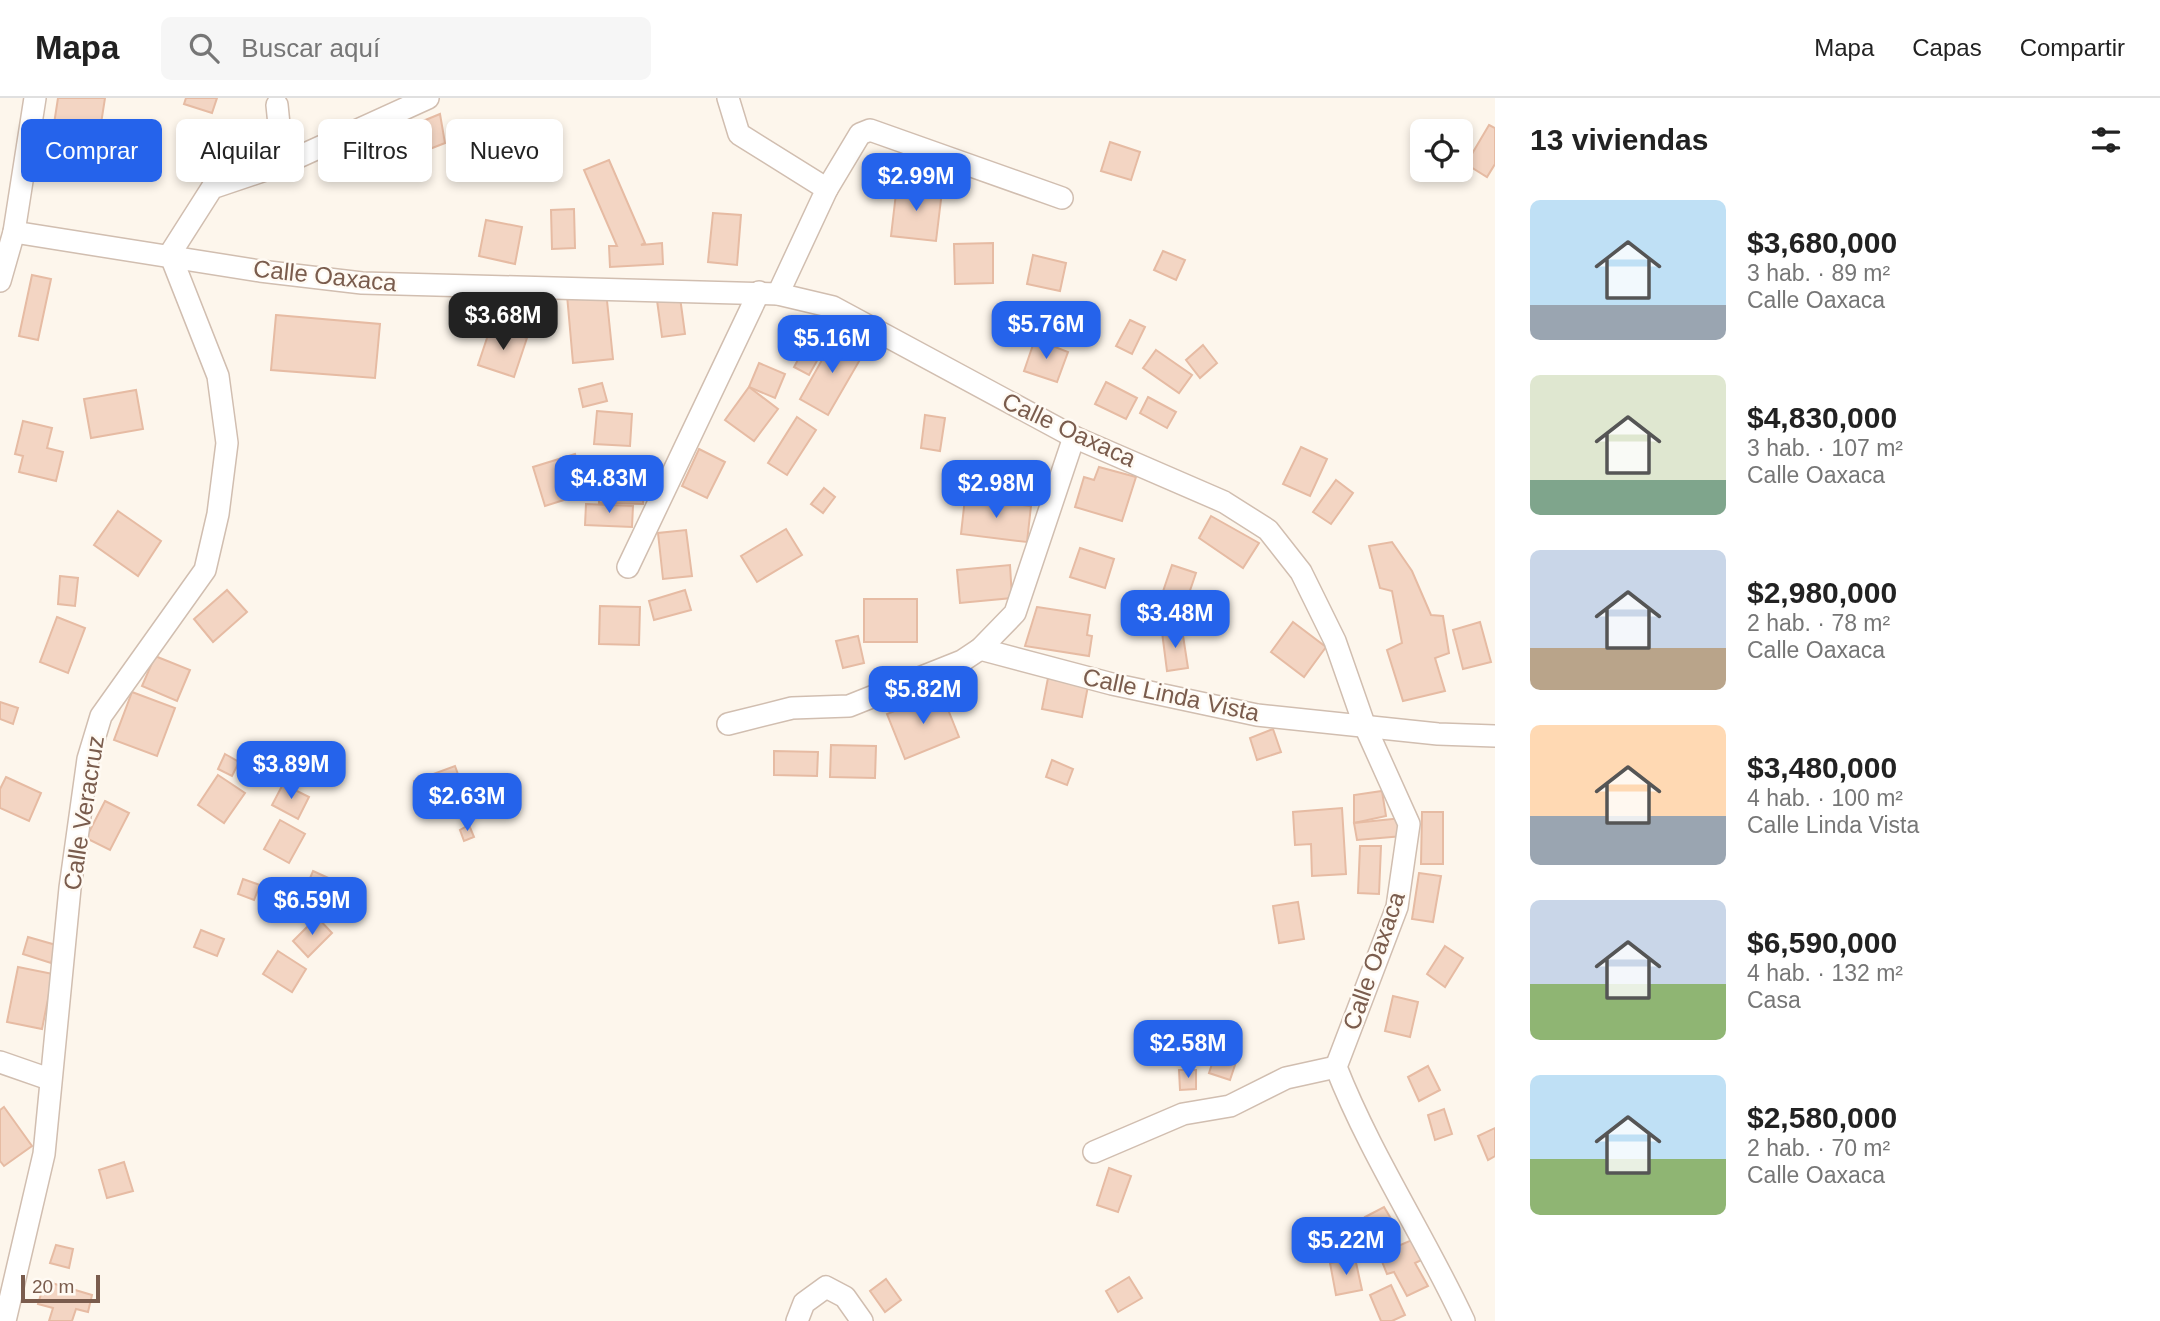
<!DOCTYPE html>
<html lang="es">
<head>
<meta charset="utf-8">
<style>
  body { margin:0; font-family:Helvetica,sans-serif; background:#f6f6f6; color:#222; height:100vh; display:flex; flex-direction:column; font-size:26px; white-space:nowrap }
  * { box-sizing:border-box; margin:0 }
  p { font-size:23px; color:#767676 }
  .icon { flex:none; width:38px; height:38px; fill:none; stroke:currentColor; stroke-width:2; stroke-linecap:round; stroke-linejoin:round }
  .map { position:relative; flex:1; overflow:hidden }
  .drawer { display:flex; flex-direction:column; background:#fff; width:665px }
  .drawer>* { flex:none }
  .top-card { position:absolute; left:21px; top:21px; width:665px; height:63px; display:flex; gap:14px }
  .buttons { position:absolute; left:1410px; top:21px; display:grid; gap:14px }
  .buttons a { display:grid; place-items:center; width:63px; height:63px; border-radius:10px; background:#fff; box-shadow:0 4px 10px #0003; font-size:35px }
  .scale { position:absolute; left:21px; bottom:18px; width:79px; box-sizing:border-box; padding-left:7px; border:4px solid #7a5c4d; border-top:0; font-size:19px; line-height:24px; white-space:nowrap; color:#7a5c4d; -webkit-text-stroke:5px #fffaf3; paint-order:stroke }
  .price { position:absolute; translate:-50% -60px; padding:0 16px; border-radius:14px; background:#2563eb; color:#fff; font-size:23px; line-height:46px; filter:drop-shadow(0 2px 4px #0008) }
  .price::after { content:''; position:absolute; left:50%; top:42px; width:21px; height:16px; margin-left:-10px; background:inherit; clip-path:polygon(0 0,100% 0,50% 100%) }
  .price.selected { background:#222; color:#fff }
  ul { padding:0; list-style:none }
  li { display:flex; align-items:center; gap:21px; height:175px; padding:0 35px }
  li span { display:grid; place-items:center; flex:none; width:196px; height:140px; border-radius:10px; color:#555 }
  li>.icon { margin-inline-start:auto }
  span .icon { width:84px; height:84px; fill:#fffc; stroke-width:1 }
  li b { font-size:30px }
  h2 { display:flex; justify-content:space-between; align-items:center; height:84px; padding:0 35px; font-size:30px }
  .tag { padding:0 24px; border-radius:10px; background:#fff; box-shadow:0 4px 10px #0003; font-size:24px; line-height:63px }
  .tag.selected { background:#2563eb; color:#fff }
  header { display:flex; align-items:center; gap:42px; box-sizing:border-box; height:98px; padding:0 35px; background:#fff; border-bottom:2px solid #e0e0e0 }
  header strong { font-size:33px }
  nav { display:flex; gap:38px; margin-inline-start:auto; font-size:24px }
  .search { width:490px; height:63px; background:#f6f6f6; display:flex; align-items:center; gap:18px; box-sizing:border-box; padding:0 24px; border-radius:10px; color:#767676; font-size:26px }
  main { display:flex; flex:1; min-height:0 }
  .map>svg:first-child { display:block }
  .building { fill:#f3d5c3; stroke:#e6bba3; stroke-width:2 }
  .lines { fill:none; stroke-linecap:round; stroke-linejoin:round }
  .minor-casing { stroke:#d1beb0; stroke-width:24 }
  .minor { stroke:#fff; stroke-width:21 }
  .labels { text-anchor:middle; stroke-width:5; stroke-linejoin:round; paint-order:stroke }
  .street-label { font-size:24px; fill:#7a5c4d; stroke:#fffaf3 }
</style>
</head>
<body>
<header>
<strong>Mapa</strong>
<div class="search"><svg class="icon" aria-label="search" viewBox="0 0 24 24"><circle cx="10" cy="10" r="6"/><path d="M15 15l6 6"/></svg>Buscar aquí</div>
<nav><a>Mapa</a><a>Capas</a><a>Compartir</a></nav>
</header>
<main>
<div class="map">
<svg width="1495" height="1223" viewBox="0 0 1495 1223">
  <rect width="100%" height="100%" fill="#fdf6ec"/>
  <g class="building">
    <path d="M58 0H105L98 45 52 39Z"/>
    <path d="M186 0H217L212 15 184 6Z"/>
    <path d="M440 16 445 45 353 81 347 54Z"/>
    <path d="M1489 27 1495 30V66L1487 79 1466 66Z"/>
    <path d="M1110 44 1140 54 1131 82 1101 73Z"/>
    <path d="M609 62 645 145 641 147 662 145 663 166 610 169 609 148H617L584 72Z"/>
    <path d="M897 87 942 93 936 143 891 138Z"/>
    <path d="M574 111 575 150 552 151 551 112Z"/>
    <path d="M713 115 741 117 737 167 708 164Z"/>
    <path d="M486 122 522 129 515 166 479 158Z"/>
    <path d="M993 145V185L955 186 954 146Z"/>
    <path d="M1163 153 1185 162 1176 182 1154 172Z"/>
    <path d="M1033 157 1066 165 1060 193 1027 186Z"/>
    <path d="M32 177 51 181 38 242 19 238Z"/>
    <path d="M679 192 685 236 662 239 656 195Z"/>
    <path d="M606 193 613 261 573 265 567 197Z"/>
    <path d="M276 217 380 226 375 280 271 272Z"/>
    <path d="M1130 222 1145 229 1132 256 1116 248Z"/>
    <path d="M817 227 832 236 809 277 794 269Z"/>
    <path d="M491 228 527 240 514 279 478 267Z"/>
    <path d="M836 237 865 253 828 317 800 301Z"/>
    <path d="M1035 241 1068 254 1057 284 1024 273Z"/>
    <path d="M1203 247 1217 265 1200 280 1186 262Z"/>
    <path d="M1156 252 1192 277 1179 295 1143 270Z"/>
    <path d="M759 265 785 276 775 300 749 289Z"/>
    <path d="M1106 284 1137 300 1126 321 1095 306Z"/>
    <path d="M602 285 607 303 583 309 579 291Z"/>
    <path d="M749 289 778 311 754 343 725 322Z"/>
    <path d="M136 292 143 331 91 340 84 301Z"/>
    <path d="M1148 299 1176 314 1167 330 1140 315Z"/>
    <path d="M597 313 632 316 630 348 594 346Z"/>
    <path d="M925 317 945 320 940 353 921 350Z"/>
    <path d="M797 319 816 332 787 377 768 365Z"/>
    <path d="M23 323 52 330 47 350 63 354 56 383 19 374 23 358 15 356Z"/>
    <path d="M1301 349 1327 361 1310 398 1283 386Z"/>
    <path d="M699 351 725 364 707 400 682 388Z"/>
    <path d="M575 356 586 395 545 408 533 369Z"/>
    <path d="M1099 369 1136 379 1122 423 1075 409 1084 379 1094 382Z"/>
    <path d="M1336 382 1353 395 1331 426 1313 414Z"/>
    <path d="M599 385H644L643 406 599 405Z"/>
    <path d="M824 390 835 399 823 415 811 406Z"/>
    <path d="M965 400 1031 408 1027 444 961 436Z"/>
    <path d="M586 406 633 408 632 429 585 427Z"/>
    <path d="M118 413 161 443 138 478 94 447Z"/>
    <path d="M1211 418 1259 445 1243 470 1199 440Z"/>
    <path d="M786 431 802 457 757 484 741 458Z"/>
    <path d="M686 432 692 478 663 481 658 435Z"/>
    <path d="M1392 444 1412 473 1431 517 1443 518 1449 555 1435 560 1445 593 1403 603 1387 552 1402 545 1392 493 1380 490 1369 448Z"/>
    <path d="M1080 450 1114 461 1105 490 1070 479Z"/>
    <path d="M1010 467 1012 500 960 505 957 472Z"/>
    <path d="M1172 467 1196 475 1182 516 1158 508Z"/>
    <path d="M60 478 78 480 75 508 58 506Z"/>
    <path d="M227 492 247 514 213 544 194 521Z"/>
    <path d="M685 492 691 512 654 522 649 503Z"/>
    <rect x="864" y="501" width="53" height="43"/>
    <path d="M600 508 640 509 639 547 599 546Z"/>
    <path d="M1037 509 1090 517 1087 537 1092 538 1089 558 1025 548Z"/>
    <path d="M57 519 85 530 68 575 40 564Z"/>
    <path d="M1293 524 1326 549 1304 579 1271 554Z"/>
    <path d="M1480 524 1491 564 1463 571 1453 532Z"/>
    <path d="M1182 531 1188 570 1167 573 1162 534Z"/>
    <path d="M858 538 864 565 843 570 836 543Z"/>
    <path d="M155 558 190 572 177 603 142 588Z"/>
    <path d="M1048 580 1088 588 1082 619 1042 611Z"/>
    <path d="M132 594 175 610 157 658 114 642Z"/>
    <path d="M941 594 959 639 905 661 887 616Z"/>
    <path d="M0 604 18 610 13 626 0 621Z"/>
    <path d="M1273 631 1281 654 1257 662 1250 640Z"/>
    <path d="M831 647 876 648 875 680 830 679Z"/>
    <path d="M774 653 818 654 817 678 774 677Z"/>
    <path d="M225 656 239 664 232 678 218 671Z"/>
    <path d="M1052 662 1073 671 1067 687 1046 679Z"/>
    <path d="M455 668 464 693 423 708 414 683Z"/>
    <path d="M218 677 245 695 224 725 198 707Z"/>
    <path d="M6 679 41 695 29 723 0 710V691Z"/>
    <path d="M283 686 309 699 298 721 272 707Z"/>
    <path d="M1382 693 1386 718 1354 725V697Z"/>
    <path d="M105 703 129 715 110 752 86 740Z"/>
    <path d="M1342 710 1346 776 1312 778 1311 746 1295 747 1293 714Z"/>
    <path d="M1422 714H1443V766H1421Z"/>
    <path d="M1402 720 1403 738 1357 742 1354 725Z"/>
    <path d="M280 722 305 736 289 765 264 751Z"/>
    <path d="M469 727 474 739 464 743 460 732Z"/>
    <path d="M1360 748H1381L1379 796 1358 795Z"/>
    <path d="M313 773 333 782 328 794 308 785Z"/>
    <path d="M1419 775 1441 778 1433 824 1412 821Z"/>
    <path d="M243 781 260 787 254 802 238 796Z"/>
    <path d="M1298 804 1304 841 1279 845 1273 808Z"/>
    <path d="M317 819 332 835 308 859 293 843Z"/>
    <path d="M201 832 224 841 217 858 194 849Z"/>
    <path d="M28 839 56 847 51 865 23 856Z"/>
    <path d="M1445 848 1463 860 1445 889 1427 876Z"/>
    <path d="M278 853 306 871 292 894 263 876Z"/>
    <path d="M18 869 53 876 42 931 7 924Z"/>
    <path d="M1393 898 1418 904 1410 939 1385 933Z"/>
    <path d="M1220 942 1241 949 1230 982 1209 975Z"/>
    <path d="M1428 968 1440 992 1419 1003 1408 979Z"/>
    <path d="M1179 972H1196V991L1180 992Z"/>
    <path d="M4 1009 32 1048 4 1068 0 1063V1012Z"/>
    <path d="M1444 1011 1452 1036 1435 1042 1428 1017Z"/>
    <path d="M1495 1030V1058L1488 1062 1478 1038Z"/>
    <path d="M124 1064 133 1093 107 1100 99 1072Z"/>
    <path d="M1109 1070 1131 1078 1118 1114 1097 1107Z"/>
    <path d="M1384 1109 1399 1134 1380 1146 1365 1119Z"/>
    <path d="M1419 1139 1428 1159 1415 1165 1428 1188 1407 1198 1394 1174 1387 1176 1379 1156Z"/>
    <path d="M56 1147 73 1151 69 1170 50 1165Z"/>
    <path d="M1355 1160 1362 1192 1336 1197 1330 1165Z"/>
    <path d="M1129 1179 1142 1200 1118 1214 1106 1193Z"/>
    <path d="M886 1181 901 1202 885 1214 870 1193Z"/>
    <path d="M45 1183 92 1197 88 1214 76 1211 72 1223H49L53 1210 38 1206Z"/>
    <path d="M1391 1187 1405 1217 1392 1223H1381L1370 1197Z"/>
  </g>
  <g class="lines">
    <defs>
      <g id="minor">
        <path d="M728 0 739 36 827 91 778 196"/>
        <path d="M277 7 283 66"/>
        <path d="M827 91 860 36 870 32 1062 100"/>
        <path d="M14 134 260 173 362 185 778 196 833 209 1074 339 1224 404 1268 432 1301 474 1335 543 1364 626 1409 726 1397 809 1336 969C1371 1058 1424 1137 1464 1223"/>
        <path d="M0 183 14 134 35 0"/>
        <path d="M628 469 759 194"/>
        <path d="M980 551 1112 586 1257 617 1438 636 1495 638"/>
        <path d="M728 626 792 610 849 608 962 563 980 551 1015 515 1074 339"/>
        <path d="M0 964 49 981"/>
        <path d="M1094 1054 1183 1016 1230 1008 1286 980 1336 969"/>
        <path d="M5 1223 44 1056 70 790 88 661 101 618 205 472 218 416 227 345 218 278 170 156 212 90 283 66 428 0"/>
        <path d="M797 1223 804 1205 826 1189 845 1199 862 1223"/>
      </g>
    </defs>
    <use href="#minor" class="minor-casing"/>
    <use href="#minor" class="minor"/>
  </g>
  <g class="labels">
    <g class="street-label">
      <text transform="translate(325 178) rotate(6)" y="8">Calle Oaxaca</text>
      <text transform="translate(1069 332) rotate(25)" y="8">Calle Oaxaca</text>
      <text transform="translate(1171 597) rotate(12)" y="8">Calle Linda Vista</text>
      <text transform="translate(84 715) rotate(-81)" y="8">Calle Veracruz</text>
      <text transform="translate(1374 863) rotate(-71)" y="8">Calle Oaxaca</text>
    </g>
  </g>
</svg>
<div class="buttons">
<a><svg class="icon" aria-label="locate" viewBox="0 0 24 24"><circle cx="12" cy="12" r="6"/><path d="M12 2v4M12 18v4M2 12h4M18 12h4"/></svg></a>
</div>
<div class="scale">20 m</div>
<b class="price" style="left:916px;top:115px">$2.99M</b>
<b class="price selected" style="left:503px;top:254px">$3.68M</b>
<b class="price" style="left:1046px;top:263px">$5.76M</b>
<b class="price" style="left:832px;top:277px">$5.16M</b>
<b class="price" style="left:609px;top:417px">$4.83M</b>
<b class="price" style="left:996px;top:422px">$2.98M</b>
<b class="price" style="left:1175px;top:552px">$3.48M</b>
<b class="price" style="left:923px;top:628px">$5.82M</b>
<b class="price" style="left:291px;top:703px">$3.89M</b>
<b class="price" style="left:467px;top:735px">$2.63M</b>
<b class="price" style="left:312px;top:839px">$6.59M</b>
<b class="price" style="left:1188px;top:982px">$2.58M</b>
<b class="price" style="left:1346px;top:1179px">$5.22M</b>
<div class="top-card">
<a class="tag selected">Comprar</a>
<a class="tag">Alquilar</a>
<a class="tag">Filtros</a>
<a class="tag">Nuevo</a>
</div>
</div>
<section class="drawer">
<h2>13 viviendas<svg class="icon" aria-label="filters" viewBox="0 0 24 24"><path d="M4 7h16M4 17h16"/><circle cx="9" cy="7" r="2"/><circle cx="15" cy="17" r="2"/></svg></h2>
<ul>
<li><span style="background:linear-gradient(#bfe0f5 75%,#9aa5b1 0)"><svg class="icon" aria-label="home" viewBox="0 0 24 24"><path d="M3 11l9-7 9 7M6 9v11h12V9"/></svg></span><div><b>$3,680,000</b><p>3 hab. · 89 m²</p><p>Calle Oaxaca</p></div></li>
<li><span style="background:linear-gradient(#dfe7d0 75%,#7fa58c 0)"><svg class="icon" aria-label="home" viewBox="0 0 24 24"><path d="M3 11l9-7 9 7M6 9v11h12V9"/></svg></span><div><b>$4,830,000</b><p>3 hab. · 107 m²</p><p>Calle Oaxaca</p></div></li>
<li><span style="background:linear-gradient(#c9d6e8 70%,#b9a48a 0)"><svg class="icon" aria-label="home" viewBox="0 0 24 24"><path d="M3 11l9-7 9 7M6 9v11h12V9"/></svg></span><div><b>$2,980,000</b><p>2 hab. · 78 m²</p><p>Calle Oaxaca</p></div></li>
<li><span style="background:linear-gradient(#ffd9b3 65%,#9aa5b1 0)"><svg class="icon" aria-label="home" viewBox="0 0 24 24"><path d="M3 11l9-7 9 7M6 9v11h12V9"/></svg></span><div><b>$3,480,000</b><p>4 hab. · 100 m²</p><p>Calle Linda Vista</p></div></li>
<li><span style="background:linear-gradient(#c9d6e8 60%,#8fb573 0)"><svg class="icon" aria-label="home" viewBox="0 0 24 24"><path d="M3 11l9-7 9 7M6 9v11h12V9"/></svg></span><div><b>$6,590,000</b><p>4 hab. · 132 m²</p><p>Casa</p></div></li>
<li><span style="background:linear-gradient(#bfe0f5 60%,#8fb573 0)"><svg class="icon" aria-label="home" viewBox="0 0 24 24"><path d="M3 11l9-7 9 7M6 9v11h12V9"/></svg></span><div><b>$2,580,000</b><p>2 hab. · 70 m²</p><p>Calle Oaxaca</p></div></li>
</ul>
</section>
</main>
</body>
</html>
